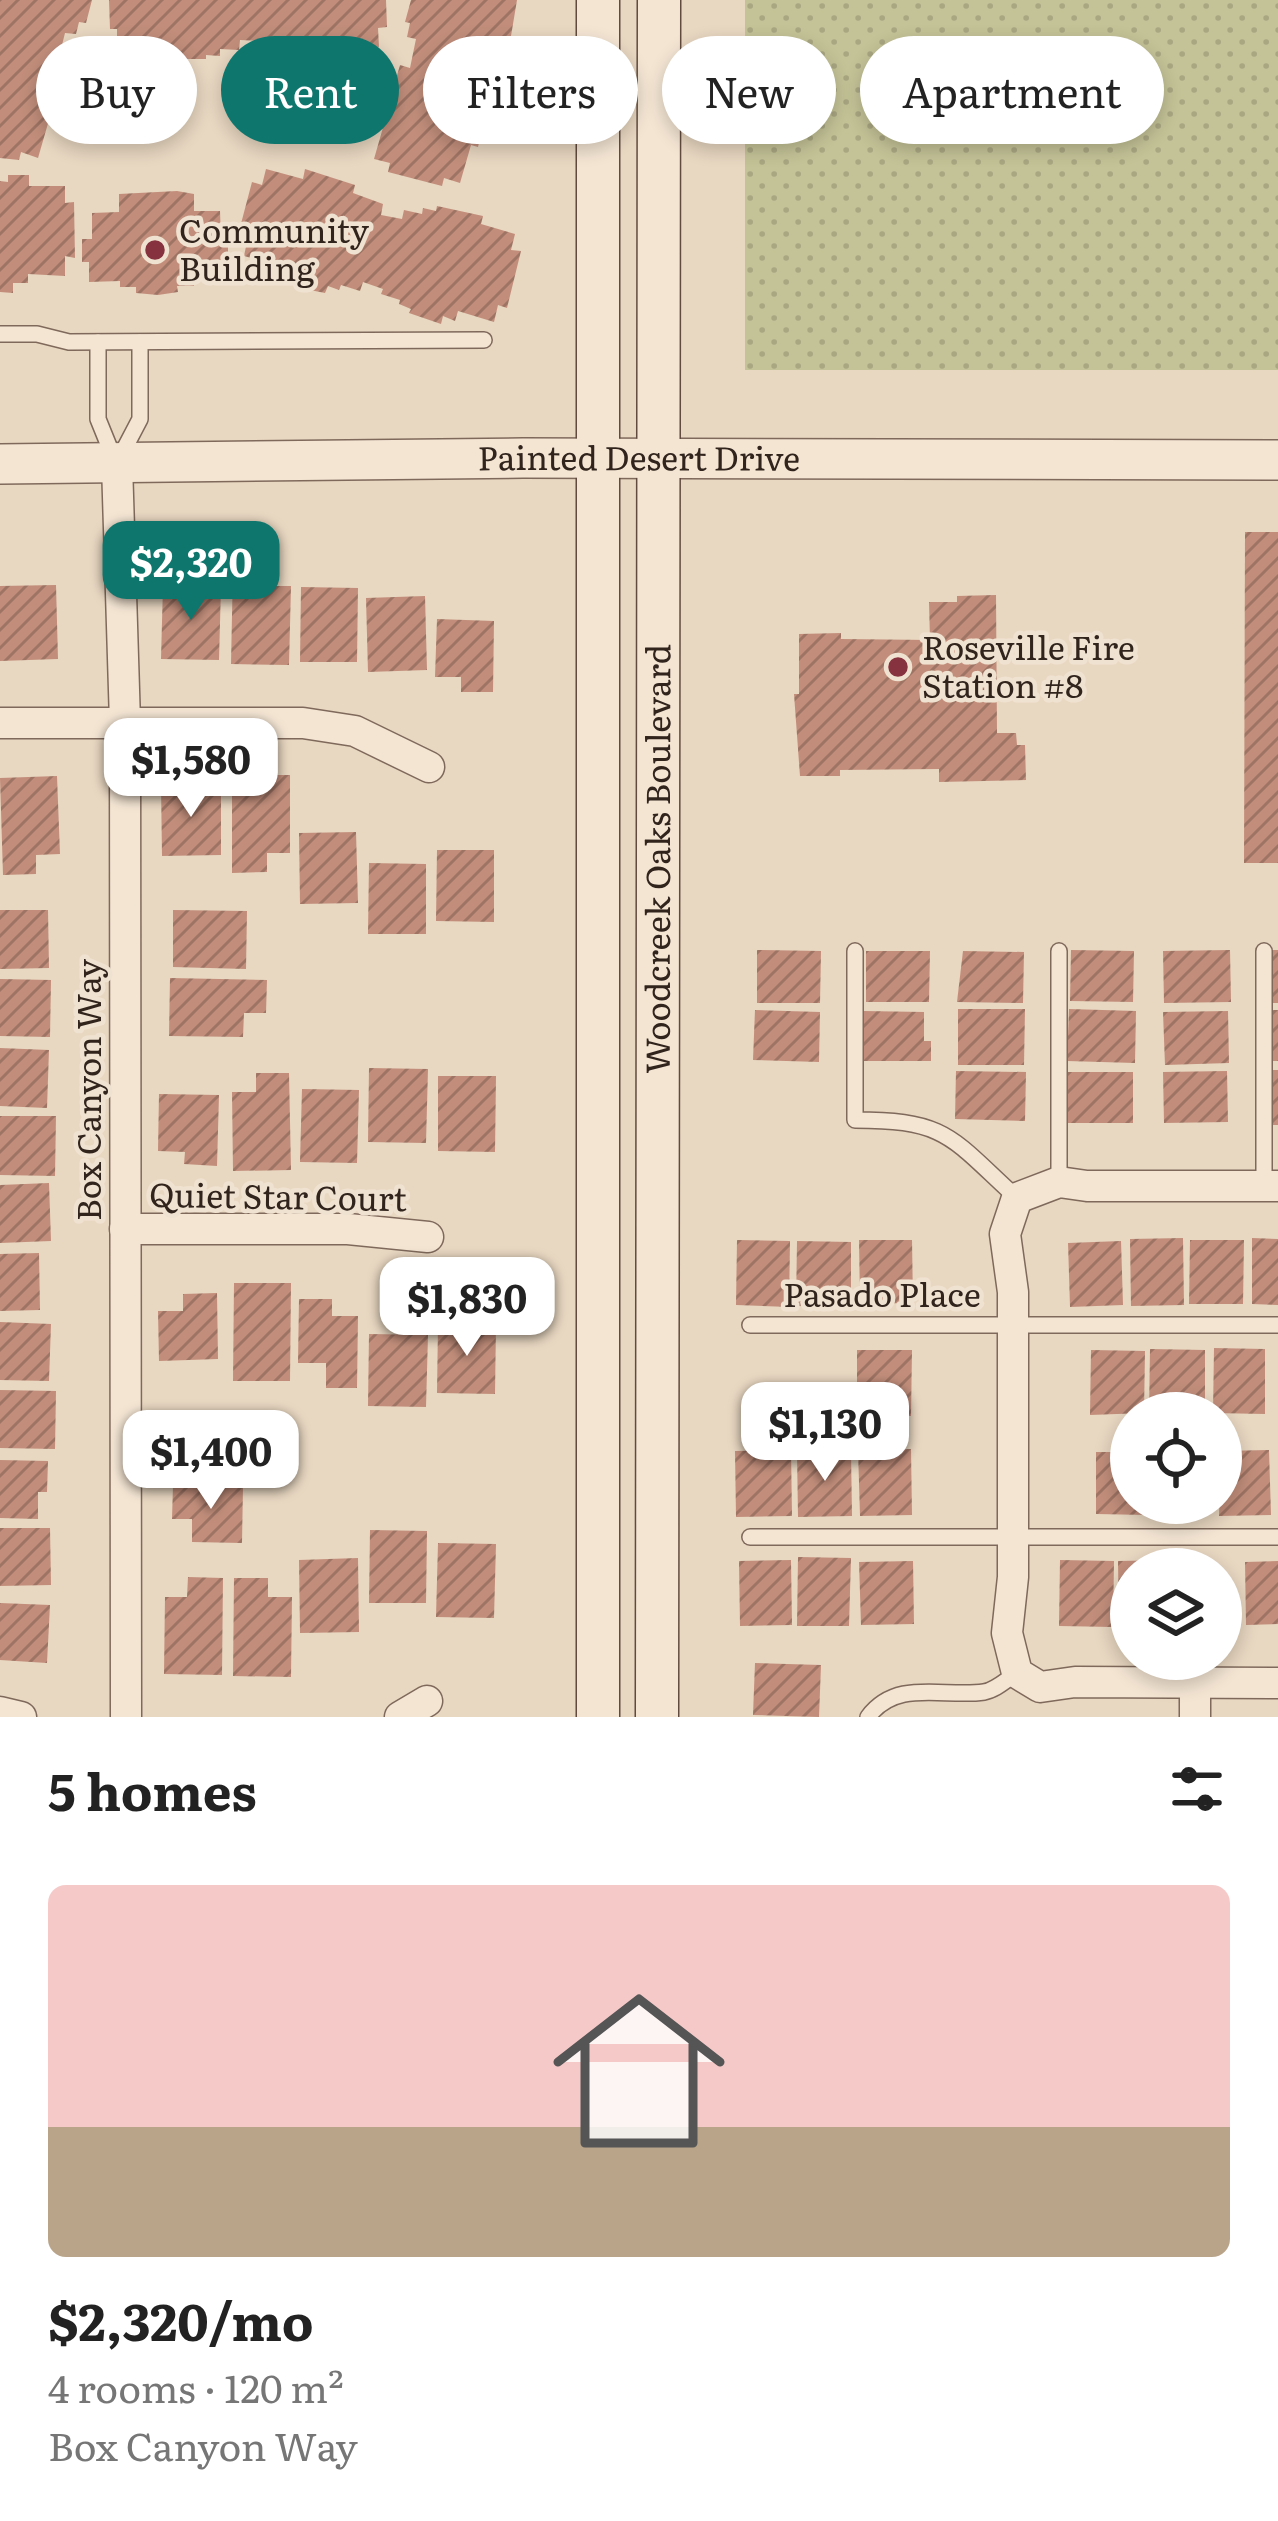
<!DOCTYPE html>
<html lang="en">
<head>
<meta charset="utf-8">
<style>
  body { margin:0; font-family:Literata,serif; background:#f2f2f2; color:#222; height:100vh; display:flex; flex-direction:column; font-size:45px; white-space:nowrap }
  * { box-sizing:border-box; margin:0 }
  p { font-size:39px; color:#767676 }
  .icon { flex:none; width:66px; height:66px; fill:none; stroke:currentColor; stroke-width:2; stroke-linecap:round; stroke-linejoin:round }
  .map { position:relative; height:1717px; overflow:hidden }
  .details { display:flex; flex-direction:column; background:#fff; flex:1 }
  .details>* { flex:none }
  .top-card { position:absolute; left:36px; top:36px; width:1206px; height:108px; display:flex; gap:24px }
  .tools { position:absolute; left:1110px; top:1392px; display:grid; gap:24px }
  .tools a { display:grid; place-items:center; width:132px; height:132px; border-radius:50%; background:#fff; box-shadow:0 6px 18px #0003; font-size:60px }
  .price { position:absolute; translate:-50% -102px; padding:0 27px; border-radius:24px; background:#fff; color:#222; font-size:39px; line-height:78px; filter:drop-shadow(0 3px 6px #0008) }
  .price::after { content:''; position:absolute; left:50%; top:72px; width:36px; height:27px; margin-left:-18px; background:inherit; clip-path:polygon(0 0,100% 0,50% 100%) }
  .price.current { background:#0f766e; color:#fff }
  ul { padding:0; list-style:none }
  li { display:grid; align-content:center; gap:24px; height:636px; padding:0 48px }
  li+li { border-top:3px solid #e0e0e0 }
  li span { display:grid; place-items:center; height:372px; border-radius:18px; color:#555 }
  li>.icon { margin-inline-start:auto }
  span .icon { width:216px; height:216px; fill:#fffc; stroke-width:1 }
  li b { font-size:51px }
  h2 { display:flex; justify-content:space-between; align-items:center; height:144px; padding:0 48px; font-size:51px }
  .chip { padding:0 42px; border-radius:54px; background:#fff; box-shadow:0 6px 18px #0003; font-size:42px; line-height:108px }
  .chip.current { background:#0f766e; color:#fff }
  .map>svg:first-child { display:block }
  .grass { fill:url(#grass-dots) }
  .building { fill:url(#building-hatch) }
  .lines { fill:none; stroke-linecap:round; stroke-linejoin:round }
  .service-casing { stroke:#7f695b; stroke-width:18 }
  .minor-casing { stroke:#7f695b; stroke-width:33 }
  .tertiary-casing { stroke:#7f695b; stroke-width:42 }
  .secondary-casing { stroke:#614b3e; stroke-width:45 }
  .service { stroke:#f4e5d3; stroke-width:15 }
  .minor { stroke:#f4e5d3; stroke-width:30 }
  .tertiary { stroke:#f4e5d3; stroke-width:39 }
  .secondary { stroke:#f4e5d3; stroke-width:42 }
  .poi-dot { fill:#87323f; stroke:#f0e2d0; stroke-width:4.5 }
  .labels { text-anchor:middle; stroke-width:9; stroke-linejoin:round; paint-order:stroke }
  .poi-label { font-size:33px; fill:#31241d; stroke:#f0e2d0; text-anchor:start }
  .street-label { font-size:33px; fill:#31241d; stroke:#f0e2d0 }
</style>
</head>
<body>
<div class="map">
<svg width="1278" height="1717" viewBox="0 0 1278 1717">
  <defs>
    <pattern id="grass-dots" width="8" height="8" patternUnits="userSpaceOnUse" patternTransform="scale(3)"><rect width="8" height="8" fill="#c4c397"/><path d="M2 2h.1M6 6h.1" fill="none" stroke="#a9a782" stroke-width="1.8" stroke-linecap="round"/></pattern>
    <pattern id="building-hatch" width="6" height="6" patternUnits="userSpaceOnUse" patternTransform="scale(3)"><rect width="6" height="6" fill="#c28e7b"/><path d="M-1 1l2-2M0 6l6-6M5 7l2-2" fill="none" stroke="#9e7464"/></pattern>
  </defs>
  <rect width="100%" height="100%" fill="#e8d7c1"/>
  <rect class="grass" x="745" y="0" width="533" height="370"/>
  <g class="building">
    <path d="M0 0H92L86 23 79 22 76 34 65 33 58 61 67 63 64 77 70 81 62 112 58 111 56 123 49 120 38 158 21 152 19 160 0 158Z"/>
    <path d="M109 0H386L387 27 378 28 379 47 341 45V56L326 54 327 59 294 61V55H280V49H261L262 41 240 40 239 50 220 49V56L206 55V59H173V54H157V46H117V29H110Z"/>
    <path d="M411 0H517L509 48 502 47 498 61 489 58 482 87 489 88 487 103 493 105 486 135 481 134 478 147 471 145 460 183 444 178 442 186 388 172 390 163 374 159 384 124 375 120 389 76 396 79 400 65 410 68 416 39 407 37 410 23 405 22Z"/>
    <path d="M266 169 303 179 305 169 355 185 353 193 383 204 381 215 402 219 404 210 422 214 423 208 436 211 437 206 483 216 481 224 515 234 511 250 521 251 507 308 498 305 494 322 458 311 455 321 443 316 441 324 409 313 411 309 399 304 400 300 381 294 383 289 363 282 360 291 341 285 339 290 328 286 325 293 310 290 294 284 296 278 276 272 278 265 244 256 248 237 238 235 252 182 262 185Z"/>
    <path d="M8 175H29V186H65V203L74 202 75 258 65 256V276L28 274V283H13V293L0 292V181L8 182Z"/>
    <path d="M177 191 194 194V211H220L221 239H228V260H215L214 281H194V286H177L178 292 158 295 136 293V287H120V281L89 282V262H82V239H92V213L119 212V194Z"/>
    <path d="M1245 532H1278V863H1244Z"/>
    <path d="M233 567H268L267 586H291L289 665 231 664Z"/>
    <path d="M56 585 58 659 0 661V586Z"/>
    <path d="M163 585 221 586 219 660 161 659Z"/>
    <path d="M301 587 358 588 357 662H300Z"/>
    <path d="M996 595 997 733H1016L1017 745H1025L1026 780 939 782V769L840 770V776H800L794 694H799V634L841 633V639L930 640 929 602H957V596Z"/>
    <path d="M425 596 427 670 368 672 366 598Z"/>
    <path d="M437 619 494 621 493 692H461V677H435Z"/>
    <path d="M232 775H290V853H267V872L232 873Z"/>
    <path d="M57 776 60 854 36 855V874L3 875 0 778Z"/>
    <path d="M161 785H221V855L162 856Z"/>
    <path d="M356 832 358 903 300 904 299 833Z"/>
    <path d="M437 850H494V922L436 921Z"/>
    <path d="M369 863 426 864V934H368Z"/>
    <path d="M0 910H48L49 968 0 969Z"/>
    <path d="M173 910 247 911 246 969 173 967Z"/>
    <path d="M757 950 821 951 820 1003H757Z"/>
    <path d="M1071 950 1134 951 1133 1002 1070 1001Z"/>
    <path d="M1230 950 1231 1002 1164 1003 1163 951Z"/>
    <rect x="1272" y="950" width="6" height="53"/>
    <path d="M866 951H930L929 1002H866Z"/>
    <path d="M963 951 1024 952 1023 1003 957 1002Z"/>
    <path d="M170 978 267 980 266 1013H244L243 1037 169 1036Z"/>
    <path d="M0 979 51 980 50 1037 0 1036Z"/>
    <path d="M958 1009H1025L1024 1065H958Z"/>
    <path d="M1069 1009 1136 1011 1135 1063 1067 1061Z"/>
    <path d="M755 1010 820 1012 819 1062 753 1060Z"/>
    <path d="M1273 1010H1278V1061H1272Z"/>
    <path d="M864 1011 924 1012V1041H931V1061H864Z"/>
    <path d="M1228 1011 1229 1063 1165 1065 1163 1012Z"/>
    <path d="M0 1048 49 1050 47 1108 0 1106Z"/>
    <path d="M369 1068 428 1069 426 1143 368 1142Z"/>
    <path d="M1272 1070H1278V1125H1273Z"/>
    <path d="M956 1071 1026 1072 1025 1121 955 1119Z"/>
    <path d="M1227 1071 1228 1122 1164 1123 1163 1072Z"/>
    <path d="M1068 1072H1133V1123H1067Z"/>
    <path d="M256 1073H289L291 1170 233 1171 232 1092H256Z"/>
    <path d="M438 1076H496L495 1152 438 1151Z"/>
    <path d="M302 1089 359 1090 357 1163 300 1162Z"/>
    <path d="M159 1094 219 1095 217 1166 184 1164 185 1152 158 1151Z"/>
    <path d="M0 1116H56L55 1176 0 1175Z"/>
    <path d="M49 1183 51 1241 0 1243V1185Z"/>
    <path d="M1183 1238 1184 1305 1131 1306 1130 1239Z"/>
    <path d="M1252 1238 1278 1239V1305L1252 1304Z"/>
    <path d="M737 1240 790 1241 789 1307 736 1305Z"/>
    <path d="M859 1240H912L913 1303 860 1304Z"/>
    <path d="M1190 1240H1244L1243 1304H1189Z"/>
    <path d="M797 1241 851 1242V1307L796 1306Z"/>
    <path d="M1121 1241 1123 1305 1070 1307 1068 1243Z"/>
    <path d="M39 1253 40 1310 0 1311V1254Z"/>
    <path d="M234 1283H291L290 1381H233Z"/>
    <path d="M217 1293 218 1359 159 1361 158 1311H183V1294Z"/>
    <path d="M299 1299H332V1316H358L357 1388H326V1363H298Z"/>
    <path d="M0 1322 51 1324 49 1381 0 1380Z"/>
    <path d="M438 1324H496L495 1394 437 1393Z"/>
    <path d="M369 1334 428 1335 426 1407 368 1406Z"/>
    <path d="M1214 1348 1265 1349V1414L1213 1413Z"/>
    <path d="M1150 1349 1205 1350V1413H1149Z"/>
    <path d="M857 1350H912L911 1416H857Z"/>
    <path d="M1091 1350 1145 1351 1144 1413 1090 1415Z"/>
    <path d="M0 1390 56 1391 55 1449 0 1448Z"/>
    <path d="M174 1416 239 1418V1431L263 1432 262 1475 173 1474Z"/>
    <path d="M911 1449 912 1515 860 1516 858 1450Z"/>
    <path d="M791 1450 792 1516 736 1517 735 1451Z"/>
    <path d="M1269 1450 1271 1515 1219 1516 1221 1451Z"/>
    <path d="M851 1451 852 1516 798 1517 797 1452Z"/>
    <path d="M1096 1452H1131V1503H1147V1515L1096 1514Z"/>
    <path d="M0 1460 48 1461 47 1492H38V1519L0 1518Z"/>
    <path d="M173 1485 243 1486 242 1543 192 1542V1519H172Z"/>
    <path d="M1158 1503H1209V1515L1158 1514Z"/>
    <path d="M0 1528H50L51 1585 0 1586Z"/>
    <path d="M370 1530 427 1531 426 1603H369Z"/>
    <path d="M438 1543 496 1544 494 1618 436 1617Z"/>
    <path d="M798 1557 851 1558 849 1626H797Z"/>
    <path d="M358 1558 359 1632 300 1633 299 1560Z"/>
    <path d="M791 1560 792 1625 740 1626 739 1561Z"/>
    <path d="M1060 1560 1114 1561 1113 1627 1059 1626Z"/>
    <path d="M1173 1560V1569H1131V1626H1119L1118 1561Z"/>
    <path d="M913 1561 914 1624 861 1625 859 1562Z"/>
    <path d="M1278 1561V1624L1246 1625 1245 1562Z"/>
    <path d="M188 1577 223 1578 222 1675 164 1674 165 1597H187Z"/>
    <path d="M234 1578H268V1597H292L291 1677 233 1676Z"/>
    <path d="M0 1603 50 1605 47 1663 0 1660Z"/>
    <path d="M755 1663 821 1665 819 1717 753 1715Z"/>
  </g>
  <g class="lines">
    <defs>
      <g id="service">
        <path d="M0 334H37L69 342 484 340"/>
        <path d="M98 342V419L115 461"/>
        <path d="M118 461 140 419V342"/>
        <path d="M855 951V1120C948 1120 951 1138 1017 1198"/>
        <path d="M1059 951V1182"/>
        <path d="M1264 951V1186"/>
        <path d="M750 1325H1278"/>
        <path d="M750 1537H1278"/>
        <path d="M868 1717C897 1678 944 1698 984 1692 996 1690 1007 1679 1017 1673"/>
      </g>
      <g id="minor">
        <path d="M117 464 125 722 126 1717"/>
        <path d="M0 723H303L355 731 429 767"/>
        <path d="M1278 1186H1087L1059 1182 1017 1198 1005 1234 1013 1292V1577L1007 1633 1017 1673 1040 1687 1075 1682 1278 1683"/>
        <path d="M125 1229H348L428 1237"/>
        <path d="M1195 1683V1717"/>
        <path d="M0 1712 21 1717"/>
        <path d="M400 1717 427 1701"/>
      </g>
      <g id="tertiary">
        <path id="s1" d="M0 464 523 458 1278 460"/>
      </g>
      <g id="secondary">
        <path d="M598 0V1717"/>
        <path id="s2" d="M657 1717 659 0"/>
      </g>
    </defs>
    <use href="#service" class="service-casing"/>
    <use href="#minor" class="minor-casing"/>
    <use href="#tertiary" class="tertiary-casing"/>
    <use href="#secondary" class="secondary-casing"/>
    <use href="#service" class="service"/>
    <use href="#minor" class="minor"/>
    <use href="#tertiary" class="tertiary"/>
    <use href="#secondary" class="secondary"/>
  </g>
  <g class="poi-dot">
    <circle cx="155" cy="250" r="12"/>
    <circle cx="898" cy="667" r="12"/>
  </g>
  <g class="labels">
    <g class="poi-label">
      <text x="179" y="243">Community<tspan x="179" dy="38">Building</tspan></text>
      <text x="922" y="660">Roseville Fire<tspan x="922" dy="38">Station #8</tspan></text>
    </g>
    <g class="street-label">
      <text dy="12" stroke="none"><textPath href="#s1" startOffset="639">Painted Desert Drive</textPath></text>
      <text dy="12" stroke="none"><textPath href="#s2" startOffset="858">Woodcreek Oaks Boulevard</textPath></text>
      <text transform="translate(89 1090) rotate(-90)" y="12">Box Canyon Way</text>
      <text transform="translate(278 1197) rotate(1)" y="12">Quiet Star Court</text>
      <text x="882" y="1307">Pasado Place</text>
    </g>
  </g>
</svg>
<div class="tools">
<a><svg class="icon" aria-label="locate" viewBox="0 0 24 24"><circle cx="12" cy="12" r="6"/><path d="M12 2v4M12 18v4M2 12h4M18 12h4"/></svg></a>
<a><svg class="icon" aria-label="layers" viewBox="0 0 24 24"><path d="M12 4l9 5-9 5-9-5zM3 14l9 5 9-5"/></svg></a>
</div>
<b class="price current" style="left:191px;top:623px">$2,320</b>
<b class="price" style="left:191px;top:820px">$1,580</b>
<b class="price" style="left:467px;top:1359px">$1,830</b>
<b class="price" style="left:825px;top:1484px">$1,130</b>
<b class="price" style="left:211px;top:1512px">$1,400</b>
<div class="top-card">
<a class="chip">Buy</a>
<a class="chip current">Rent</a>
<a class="chip">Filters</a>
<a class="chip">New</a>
<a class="chip">Apartment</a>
</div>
</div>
<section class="details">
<h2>5 homes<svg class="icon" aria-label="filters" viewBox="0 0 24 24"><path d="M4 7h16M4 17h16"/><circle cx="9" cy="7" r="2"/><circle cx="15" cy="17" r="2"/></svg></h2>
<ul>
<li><span style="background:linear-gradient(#f6c9c9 65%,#b9a48a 0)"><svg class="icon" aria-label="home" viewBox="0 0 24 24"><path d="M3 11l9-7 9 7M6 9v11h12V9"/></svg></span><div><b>$2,320/mo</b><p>4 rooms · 120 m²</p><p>Box Canyon Way</p></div></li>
</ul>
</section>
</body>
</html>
